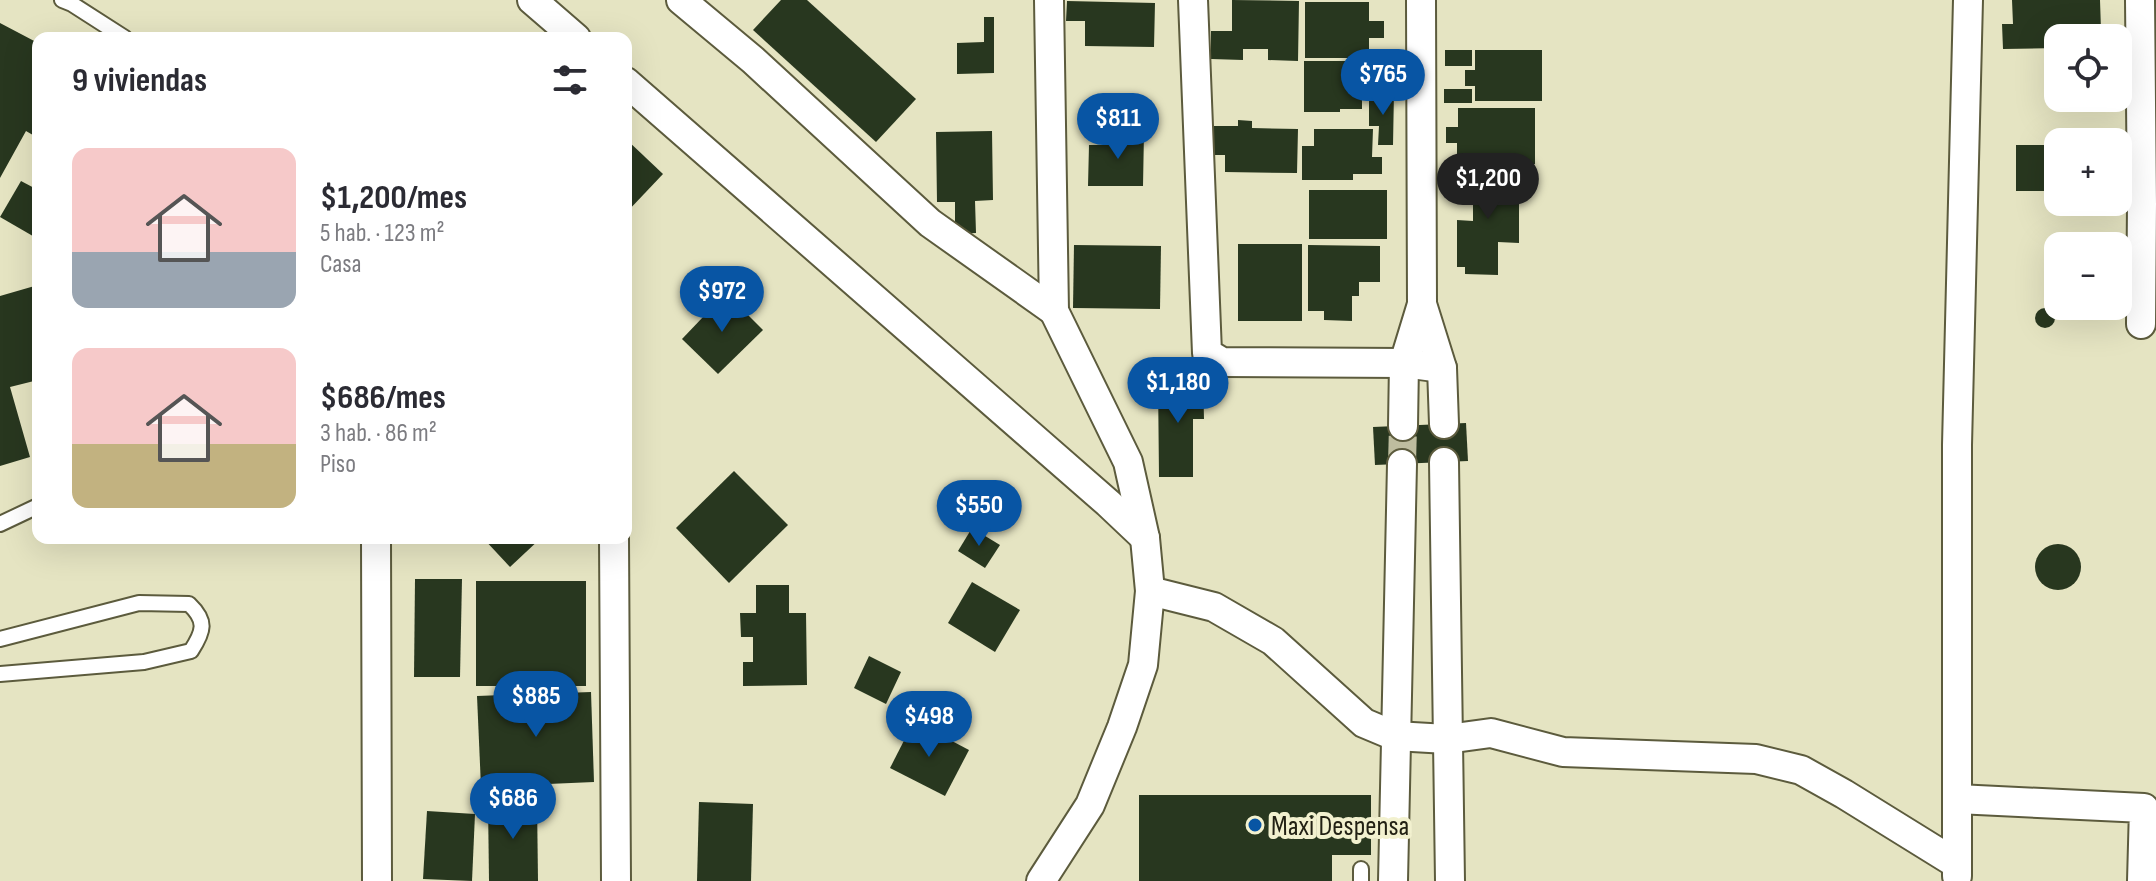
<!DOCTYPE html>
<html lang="es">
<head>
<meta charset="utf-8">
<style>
  body { margin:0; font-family:"Sofia Sans Condensed",sans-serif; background:#f2f2f3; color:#2b2b33; height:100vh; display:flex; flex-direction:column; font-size:30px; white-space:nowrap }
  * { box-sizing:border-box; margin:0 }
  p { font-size:26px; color:#7c7c81 }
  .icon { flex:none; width:44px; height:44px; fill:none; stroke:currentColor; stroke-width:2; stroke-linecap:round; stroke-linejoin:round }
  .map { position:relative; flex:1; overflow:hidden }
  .side { position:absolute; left:32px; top:32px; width:600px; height:512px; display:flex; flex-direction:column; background:#fff; border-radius:16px; box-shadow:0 8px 32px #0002 }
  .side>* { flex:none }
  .fabs { position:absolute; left:2044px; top:24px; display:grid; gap:16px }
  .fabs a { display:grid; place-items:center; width:88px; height:88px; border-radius:16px; background:#fff; box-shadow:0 8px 32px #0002; font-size:40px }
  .price { position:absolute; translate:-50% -68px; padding:0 18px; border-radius:28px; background:#0855a4; color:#fff; font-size:26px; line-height:52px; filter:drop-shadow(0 2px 4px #0008) }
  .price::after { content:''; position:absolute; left:50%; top:48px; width:24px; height:18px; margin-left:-12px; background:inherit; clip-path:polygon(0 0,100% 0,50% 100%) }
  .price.current { background:#222; color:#fff }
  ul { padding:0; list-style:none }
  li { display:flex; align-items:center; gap:24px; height:200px; padding:0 40px }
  li span { display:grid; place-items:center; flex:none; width:224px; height:160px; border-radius:16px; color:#555 }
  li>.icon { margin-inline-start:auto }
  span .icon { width:96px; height:96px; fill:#fffc; stroke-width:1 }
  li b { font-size:34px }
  h2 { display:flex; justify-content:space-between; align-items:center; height:96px; padding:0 40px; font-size:34px }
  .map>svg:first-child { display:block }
  .building { fill:#28371f }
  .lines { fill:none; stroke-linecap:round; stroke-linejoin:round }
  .street-tunnel { stroke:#bebd9f; stroke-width:28; stroke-dasharray:28 14; stroke-linecap:butt }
  .lane-casing { stroke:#5c5b3d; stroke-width:18 }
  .street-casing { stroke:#5c5b3d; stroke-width:32 }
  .lane { stroke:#fff; stroke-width:14 }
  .street { stroke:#fff; stroke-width:28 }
  .poi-dot { fill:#0855a4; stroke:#f2f1cf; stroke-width:3 }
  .labels { text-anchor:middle; stroke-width:8; stroke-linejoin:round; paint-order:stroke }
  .poi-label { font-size:28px; fill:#222114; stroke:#f2f1cf; text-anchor:start }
</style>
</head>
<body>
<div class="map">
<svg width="2156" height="881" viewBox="0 0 2156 881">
  <rect width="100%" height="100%" fill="#e5e4c2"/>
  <g class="building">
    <path d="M781 0H807L916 99 876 142 753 30Z"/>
    <path d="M1232 0 1299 1 1298 61 1268 60V49H1243V60L1211 59V31H1232Z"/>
    <path d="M2012 0H2100L2101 30H2087V38H2058V48L2003 49 2002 24H2013Z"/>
    <path d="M1067 1 1155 3 1154 47 1085 46V21H1066Z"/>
    <path d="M1305 2H1369V21H1384V38H1369V58H1305Z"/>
    <path d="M984 17H994V73L957 74V43L984 42Z"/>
    <path d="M0 23 38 43V138L26 131 0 178Z"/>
    <rect x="1445" y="50" width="27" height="16"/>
    <path d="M1475 50H1542V101H1475V86H1465V70H1475Z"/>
    <path d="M1304 61H1372V92H1362V109H1340V112H1304Z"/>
    <rect x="1444" y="89" width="28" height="14"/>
    <path d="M1380 91H1394L1393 145H1378L1379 126H1369V99H1380Z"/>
    <path d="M1458 108H1535V164H1457V143H1446V127H1458Z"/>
    <path d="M1238 120 1252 121V128L1298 129 1297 173 1225 172V155H1211L1212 126H1238Z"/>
    <path d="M1314 129H1373L1372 157H1382V174H1353V180H1302V146H1314Z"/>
    <path d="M992 131 993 200 975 201 976 233 955 234V202H937L936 132Z"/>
    <path d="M1109 131 1144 132 1143 186H1088L1089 145H1109Z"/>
    <path d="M626 139 663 174 626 213Z"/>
    <rect x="2016" y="145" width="42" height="46"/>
    <path d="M1461 173 1519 174V243L1498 242V275L1465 274V267H1457V220L1473 221V201H1461Z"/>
    <path d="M21 181 38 190V239L0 217Z"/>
    <rect x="1309" y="190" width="78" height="49"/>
    <rect x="1238" y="244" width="64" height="77"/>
    <path d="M1074 245 1161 246 1160 309 1073 308Z"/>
    <path d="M1308 245 1380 246V282H1359V296H1352V321L1324 320V311H1308Z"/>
    <path d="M38 285V380L10 387 30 457 0 466V296Z"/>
    <path d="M726 293 763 330 718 374 682 339Z"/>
    <circle cx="2045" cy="318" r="10"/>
    <path d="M1203 379 1204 419H1193V477H1159L1158 380Z"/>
    <path d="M1466 423 1468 461 1375 465 1373 427Z"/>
    <path d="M734 471 788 525 729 583 676 528Z"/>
    <path d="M972 528 1000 545 985 568 958 551Z"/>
    <path d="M483 538H541L510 567Z"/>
    <circle cx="2058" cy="567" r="23"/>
    <path d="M415 579H462L460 677H414Z"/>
    <rect x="476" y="581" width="110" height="105"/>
    <path d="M972 582 1020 610 995 652 948 623Z"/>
    <path d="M756 585H789V613H806L807 685 743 686V662H753V637H741L740 613H756Z"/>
    <path d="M869 656 901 672 886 704 854 688Z"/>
    <path d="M591 692 594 782 481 787 477 696Z"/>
    <path d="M914 721 969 750 945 796 890 768Z"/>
    <path d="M1139 795H1371V855H1332V881H1139Z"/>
    <path d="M537 801 538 881H489L488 802Z"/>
    <path d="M699 802 753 804 751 881H697Z"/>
    <path d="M427 811 475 814 472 881 423 879Z"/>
  </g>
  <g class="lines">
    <path class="street-tunnel" d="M1402 464 1403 426"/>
    <defs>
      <g id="lane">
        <path d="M62 0 72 4 125 38"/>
        <path d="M0 524 38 506"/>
        <path d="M0 639 139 603 189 604C207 621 204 631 191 651L144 662 0 674"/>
        <path d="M1361 869V881"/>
      </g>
      <g id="street">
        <path d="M532 0 576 38"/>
        <path d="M681 0 753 60 930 223 1054 311"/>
        <path d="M1193 0 1207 353 1222 362 1404 363 1442 368"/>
        <path d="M1421 0 1422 304 1442 368 1444 424"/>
        <path d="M2140 0 2142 204 2141 324"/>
        <path d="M626 82 1108 503 1145 538"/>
        <path d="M1403 426 1404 363 1422 304"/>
        <path d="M1444 462 1450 881"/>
        <path d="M376 538 377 881"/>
        <path d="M614 538 616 881"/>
        <path d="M1150 591 1214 607 1273 641 1364 723 1395 736 1447 739 1491 733 1563 752 1756 759 1801 770 1844 794 1957 864"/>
        <path d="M1957 799 2144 808 2142 881"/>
        <path d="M1957 876V445L1968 0"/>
        <path d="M1041 881 1090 805 1122 727 1143 665 1150 591 1145 538 1128 462 1054 311 1049 0"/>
        <path d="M1393 881 1402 464"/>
      </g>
    </defs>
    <use href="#lane" class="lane-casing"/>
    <use href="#street" class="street-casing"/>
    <use href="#lane" class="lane"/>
    <use href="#street" class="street"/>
  </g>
  <circle class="poi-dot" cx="1255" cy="825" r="8"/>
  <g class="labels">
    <g class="poi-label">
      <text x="1271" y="835">Maxi Despensa</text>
    </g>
  </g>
</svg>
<div class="fabs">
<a><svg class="icon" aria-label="locate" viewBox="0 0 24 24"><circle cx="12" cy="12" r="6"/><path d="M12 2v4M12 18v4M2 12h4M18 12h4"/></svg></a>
<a>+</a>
<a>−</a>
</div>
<b class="price" style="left:1383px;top:117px">$765</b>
<b class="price" style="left:1118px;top:161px">$811</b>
<b class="price current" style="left:1488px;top:221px">$1,200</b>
<b class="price" style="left:722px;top:334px">$972</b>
<b class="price" style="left:1178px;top:425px">$1,180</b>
<b class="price" style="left:979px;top:548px">$550</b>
<b class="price" style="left:536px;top:739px">$885</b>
<b class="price" style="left:929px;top:759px">$498</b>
<b class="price" style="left:513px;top:841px">$686</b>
<section class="side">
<h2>9 viviendas<svg class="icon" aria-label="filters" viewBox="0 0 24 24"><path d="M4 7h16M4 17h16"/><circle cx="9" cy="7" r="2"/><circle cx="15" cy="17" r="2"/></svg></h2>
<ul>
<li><span style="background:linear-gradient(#f6c9c9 65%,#9aa5b1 0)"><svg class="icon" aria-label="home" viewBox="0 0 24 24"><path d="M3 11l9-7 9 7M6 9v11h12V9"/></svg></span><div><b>$1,200/mes</b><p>5 hab. · 123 m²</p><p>Casa</p></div></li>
<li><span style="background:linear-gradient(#f6c9c9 60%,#c2b280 0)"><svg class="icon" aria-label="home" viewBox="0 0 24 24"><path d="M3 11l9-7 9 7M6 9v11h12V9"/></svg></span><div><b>$686/mes</b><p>3 hab. · 86 m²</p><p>Piso</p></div></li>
</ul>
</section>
</div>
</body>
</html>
